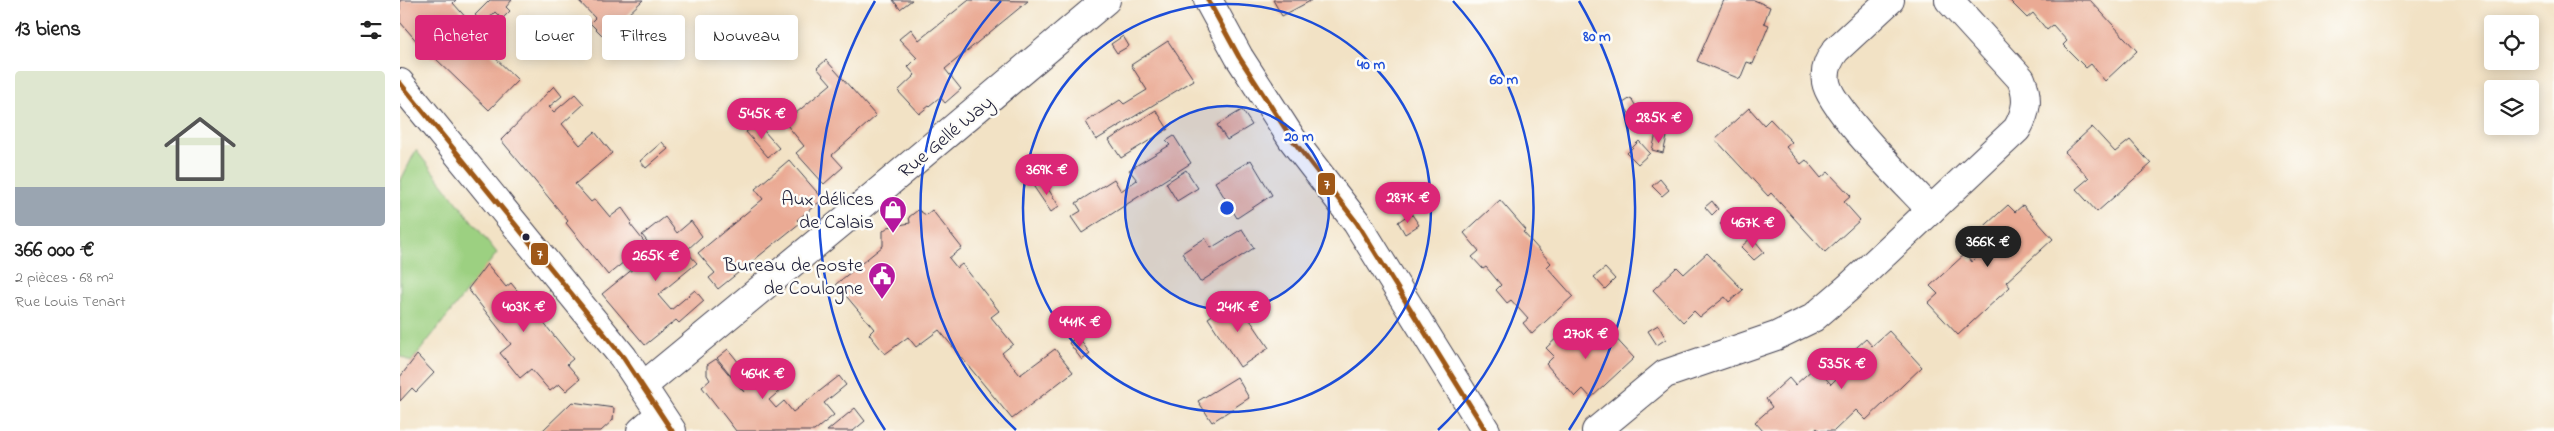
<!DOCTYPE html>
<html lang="fr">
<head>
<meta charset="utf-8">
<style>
  body { margin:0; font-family:"Indie Flower",sans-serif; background:#f2f2f2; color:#222; height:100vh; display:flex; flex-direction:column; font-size:19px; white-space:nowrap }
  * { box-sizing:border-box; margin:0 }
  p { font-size:16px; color:#767676 }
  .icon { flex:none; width:28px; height:28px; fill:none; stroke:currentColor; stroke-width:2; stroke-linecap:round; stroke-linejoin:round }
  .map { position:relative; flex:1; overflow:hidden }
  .drawer { display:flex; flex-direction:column; background:#fff; width:400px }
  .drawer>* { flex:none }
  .banner { position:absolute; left:15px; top:15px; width:475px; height:45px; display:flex; gap:10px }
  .tools { position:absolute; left:2084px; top:15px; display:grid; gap:10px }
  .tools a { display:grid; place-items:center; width:55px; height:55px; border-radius:5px; background:#fff; box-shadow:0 2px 12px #0003; font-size:25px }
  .price { position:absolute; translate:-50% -42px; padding:0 11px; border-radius:18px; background:#db2777; color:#fff; font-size:16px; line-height:32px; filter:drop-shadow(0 1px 2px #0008) }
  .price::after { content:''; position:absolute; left:50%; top:30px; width:15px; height:11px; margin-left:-8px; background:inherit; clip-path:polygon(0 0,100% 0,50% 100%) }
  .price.active { background:#222; color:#fff }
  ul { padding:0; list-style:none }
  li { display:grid; align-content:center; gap:10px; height:265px; padding:0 15px }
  li span { display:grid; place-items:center; height:155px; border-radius:5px; color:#555 }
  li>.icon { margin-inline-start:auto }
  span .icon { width:90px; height:90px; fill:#fffc; stroke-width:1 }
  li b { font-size:21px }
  h2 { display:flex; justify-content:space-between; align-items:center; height:60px; padding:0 15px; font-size:21px }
  .chip { padding:0 18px; border-radius:5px; background:#fff; box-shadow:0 2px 12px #0003; font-size:18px; line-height:45px }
  .chip.active { background:#db2777; color:#fff }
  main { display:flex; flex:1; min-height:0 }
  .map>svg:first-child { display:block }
  .green { fill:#9cd081; stroke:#5f795e }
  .building { fill:#eaaa94 }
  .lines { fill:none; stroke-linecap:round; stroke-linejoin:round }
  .street-casing { stroke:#413f50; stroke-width:30 }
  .secondary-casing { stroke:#413f50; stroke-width:30 }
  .street { stroke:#fff; stroke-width:28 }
  .secondary { stroke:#fff; stroke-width:28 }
  .bus-1-casing { stroke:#fdfcf7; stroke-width:9 }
  .bus-1 { stroke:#9f5818; stroke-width:5 }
  .ring { fill:none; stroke:#1d4ed8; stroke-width:2.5 }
  .bus-dot { fill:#22223b; stroke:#fdfcf7; stroke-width:2 }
  .labels { text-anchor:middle; stroke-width:5; stroke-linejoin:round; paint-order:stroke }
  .street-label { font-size:20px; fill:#22223b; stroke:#fdfcf7 }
  .poi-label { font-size:20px; fill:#22223b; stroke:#fdfcf7; text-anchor:end }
  .centre { fill:#1d4ed8; stroke:#fdfcf7; stroke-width:2.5 }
  .ring-label { font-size:15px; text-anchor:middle; font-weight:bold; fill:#1d4ed8; stroke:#fdfcf7; stroke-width:5; stroke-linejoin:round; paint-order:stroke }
  .line-badge { stroke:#fdfcf7; stroke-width:2 }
  .badge-label { font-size:14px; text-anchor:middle; font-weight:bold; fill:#fff }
</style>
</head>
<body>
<main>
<section class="drawer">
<h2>13 biens<svg class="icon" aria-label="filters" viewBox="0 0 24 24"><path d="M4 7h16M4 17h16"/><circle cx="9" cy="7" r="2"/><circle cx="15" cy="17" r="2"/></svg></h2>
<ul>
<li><span style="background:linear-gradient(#dfe7d0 75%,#9aa5b1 0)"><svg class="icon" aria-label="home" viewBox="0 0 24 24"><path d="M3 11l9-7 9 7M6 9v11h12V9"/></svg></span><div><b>366 000 €</b><p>2 pièces · 68 m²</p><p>Rue Louis Tenart</p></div></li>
</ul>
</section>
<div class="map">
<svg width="2154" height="431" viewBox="0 0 2154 431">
  <rect width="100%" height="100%" fill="#fdfcf7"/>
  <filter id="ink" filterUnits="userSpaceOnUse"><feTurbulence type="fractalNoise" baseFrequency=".02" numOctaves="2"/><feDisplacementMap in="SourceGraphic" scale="10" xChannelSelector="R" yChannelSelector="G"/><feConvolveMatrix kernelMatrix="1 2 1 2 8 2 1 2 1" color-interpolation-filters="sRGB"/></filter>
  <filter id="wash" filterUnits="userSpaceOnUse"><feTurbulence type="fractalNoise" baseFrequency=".0096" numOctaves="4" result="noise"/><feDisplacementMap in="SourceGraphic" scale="20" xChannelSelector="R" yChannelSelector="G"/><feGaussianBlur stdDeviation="1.12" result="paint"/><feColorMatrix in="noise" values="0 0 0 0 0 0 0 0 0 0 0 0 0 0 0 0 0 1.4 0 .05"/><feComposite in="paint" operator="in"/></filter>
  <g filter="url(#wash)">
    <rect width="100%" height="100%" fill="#f2e2c5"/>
    <path class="green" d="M16 150 97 253 11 362 0 356V182Z"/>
    <g id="blocks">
      <g class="building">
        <path d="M0 0H56L53 3 69 21 63 27 118 80 89 110 34 57 32 59 0 22Z"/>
        <path d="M90 0H112L106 7 110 11 102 19 95 12 84 24 75 15Z"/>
        <path d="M178 0H243L204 37 190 23 195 18Z"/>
        <path d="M493 0H512L500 9Z"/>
        <path d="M569 0 628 1 545 69 561 89 545 103 540 97 519 114 498 91 515 75 508 67 517 58 499 39 511 29 519 40Z"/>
        <path d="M873 0H912L882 16Z"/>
        <path d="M1324 0H1354L1370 7 1364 23 1369 25 1353 64 1347 62 1340 79 1297 61Z"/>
        <path d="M1609 0H1690L1737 51 1705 81 1691 64 1686 68 1663 45 1667 41 1653 25 1647 30 1633 13 1627 18Z"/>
        <path d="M723 36 729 46 717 53 711 44Z"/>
        <path d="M768 41 794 80 696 140 686 122 720 100 724 104 747 90 731 65Z"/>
        <path d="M426 60 476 116 432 155 443 167 424 184 396 153 404 146 374 109 385 100 396 113 431 84 417 68Z"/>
        <path d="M154 86 162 96 149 107 154 112 175 94 184 104 162 124 180 145 195 132 212 153 175 184 191 202 195 199 210 217 222 208 232 222 230 224 246 244 208 275 166 223 168 221 101 140Z"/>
        <path d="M1231 98 1238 110 1230 115 1223 103Z"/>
        <path d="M1349 108 1364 125 1370 119 1392 142 1386 147 1401 164 1406 160 1421 178 1428 172 1451 196 1444 202 1460 220 1425 252 1371 193 1368 196 1315 139Z"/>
        <path d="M756 110 768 129 721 158 709 140Z"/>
        <path d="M842 110 852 125 827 140 817 125Z"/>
        <path d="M357 123 379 148 368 157 346 132Z"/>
        <path d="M1692 127 1715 152 1730 140 1751 164 1697 212 1676 189 1689 178 1665 152Z"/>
        <path d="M1256 134 1267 137 1263 153 1252 150Z"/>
        <path d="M774 136 791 163 682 233 671 217 681 211 676 203 714 179 721 191 737 180 729 170 770 145 766 141Z"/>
        <path d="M1239 141 1250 153 1238 164 1227 153Z"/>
        <path d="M262 142 268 149 246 168 240 161Z"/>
        <path d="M389 160 423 199 397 220 400 223 318 289 309 278 315 273 298 253 363 199 355 189Z"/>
        <path d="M851 160 872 195 837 218 815 182Z"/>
        <path d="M786 170 798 188 777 201 766 183Z"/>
        <path d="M1260 179 1269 190 1262 196 1252 186Z"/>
        <path d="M643 181 659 206 651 212 634 187Z"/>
        <path d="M1100 200 1126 230 1123 232 1151 263 1147 267 1173 296 1132 334 1123 323 1128 319 1111 300 1107 303 1096 290 1101 285 1086 267 1083 269 1072 257 1079 251 1064 233Z"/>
        <path d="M1312 201 1318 209 1312 215 1305 207Z"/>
        <path d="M1608 205 1615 212 1623 205 1653 239 1606 282 1610 287 1558 335 1528 303 1538 294 1530 286 1565 254 1572 262 1580 254 1576 251 1587 241 1578 232Z"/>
        <path d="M518 210 526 215 532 210 562 248 549 258 557 268 562 264 599 311 591 317 613 344 602 353 620 375 655 349 673 372 612 419 539 330 516 347 508 337 485 354 469 334 474 329 436 284 483 246V231L488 227 510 223 509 217Z"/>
        <path d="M1011 213 1019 225 1005 234 998 222Z"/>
        <path d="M265 217 277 233 291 221 302 236 286 251 297 263 258 295 271 310 295 290 304 301 279 323 276 320 245 345 202 294 255 251 242 235Z"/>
        <path d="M1326 218 1333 226 1327 231 1320 224Z"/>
        <path d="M842 229 854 248 800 282 782 253 805 238 811 248Z"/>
        <path d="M1352 237 1364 252 1354 260 1341 247Z"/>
        <path d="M1307 253 1343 290 1329 302 1325 297 1300 317 1294 311 1283 322 1253 290 1277 267 1284 274Z"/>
        <path d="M87 264 106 287 111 283 173 359 167 364 180 379 166 391 159 384 150 391 131 369 120 378 100 353 111 344 68 289Z"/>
        <path d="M1205 268 1215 279 1205 289 1194 277Z"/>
        <path d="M836 299 869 348 840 367 808 318Z"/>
        <path d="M1177 319 1200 343 1211 333 1234 358 1191 398 1183 389 1175 397 1146 364 1154 356 1146 348Z"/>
        <path d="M1258 325 1266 339 1257 345 1248 331Z"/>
        <path d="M1489 331 1522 367 1466 420 1456 410 1434 431H1420L1417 428 1414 431H1363L1355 422 1372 407 1366 399 1389 378 1395 385 1415 367 1431 384 1447 368 1441 361 1466 339 1472 346Z"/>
        <path d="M678 336 690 354 682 360 669 343Z"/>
        <path d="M328 349 354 382 369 370 383 388 369 400 376 408 384 401 393 412 439 376 446 385 424 403 434 415 414 431H336L302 387 310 380 307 375V365L316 359 344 392 317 358Z"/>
        <path d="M17 355 34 373 16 392 12 388 0 401V377Z"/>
        <path d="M837 377 849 398 812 422 798 401Z"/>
        <path d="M172 402 214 408 213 420 201 431H142Z"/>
        <path d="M455 408 465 421 453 431H427Z"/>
      </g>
    </g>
  </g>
  <g filter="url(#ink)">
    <use href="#blocks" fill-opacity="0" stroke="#413f50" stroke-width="1"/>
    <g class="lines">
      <defs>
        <g id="street">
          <path d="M1490 0 1436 50C1428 60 1424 70 1426 82 1430 109 1509 186 1531 210"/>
          <path d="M243 386 453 213 706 0"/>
          <path d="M241 431 260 414"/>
          <path d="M1196 431 1265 374 1376 336 1413 318 1448 288 1617 129C1627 111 1629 98 1621 79L1549 0"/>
        </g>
        <g id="secondary">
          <path d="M808 0 839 57 892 139 957 223 1086 431"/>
          <path d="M0 83 223 357 272 431"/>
        </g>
      </defs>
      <use href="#street" class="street-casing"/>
      <use href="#secondary" class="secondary-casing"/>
      <use href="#street" class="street"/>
      <use href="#secondary" class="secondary"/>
      <defs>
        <g id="bus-1">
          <path d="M808 0 839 57 892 139 957 223 1086 431"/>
          <path d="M0 83 223 357 272 431"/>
        </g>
      </defs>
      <use href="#bus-1" class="bus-1-casing"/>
      <use href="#bus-1" class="bus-1"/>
    </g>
  </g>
  <circle cx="827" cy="208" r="102" fill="#1d4ed8" fill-opacity=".12"/>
  <g class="ring">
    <circle cx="827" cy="208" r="102"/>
    <circle cx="827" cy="208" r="204"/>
    <path d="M616 430A306 306 0 0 1 601 1M1053 1A306 306 0 0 1 1038 430"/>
    <path d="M485 430A408 408 0 0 1 475 1M1179 1A408 408 0 0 1 1169 430"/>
  </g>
  <defs>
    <symbol id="shop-pin" viewBox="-11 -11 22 30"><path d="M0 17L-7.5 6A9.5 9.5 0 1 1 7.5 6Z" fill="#b5179e" stroke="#fdfcf7"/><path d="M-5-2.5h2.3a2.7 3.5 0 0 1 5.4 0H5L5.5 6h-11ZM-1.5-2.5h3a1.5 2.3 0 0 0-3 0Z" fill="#fff"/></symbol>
    <symbol id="civic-pin" viewBox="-11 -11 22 30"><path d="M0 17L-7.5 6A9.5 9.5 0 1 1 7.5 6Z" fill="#b5179e" stroke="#fdfcf7"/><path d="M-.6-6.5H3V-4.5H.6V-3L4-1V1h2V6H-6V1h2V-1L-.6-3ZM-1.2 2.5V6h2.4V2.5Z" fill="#fff"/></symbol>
  </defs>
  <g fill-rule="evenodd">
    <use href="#shop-pin" x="477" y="194" width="32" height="43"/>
    <use href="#civic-pin" x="466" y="260" width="32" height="43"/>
  </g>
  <circle class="bus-dot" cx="126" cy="237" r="4.5"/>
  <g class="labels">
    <g class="street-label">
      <text transform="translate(545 136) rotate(-40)" y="7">Rue Gellé Way</text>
    </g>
    <g class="poi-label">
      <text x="474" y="205">Aux délices<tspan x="474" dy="23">de Calais</tspan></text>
      <text x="463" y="271">Bureau de poste<tspan x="463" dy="23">de Coulogne</tspan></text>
    </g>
  </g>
  <circle cx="827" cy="208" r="8" class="centre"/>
  <g class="ring-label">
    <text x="1197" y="41">80 m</text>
    <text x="971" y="69">40 m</text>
    <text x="1104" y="84">60 m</text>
    <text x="899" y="141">20 m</text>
  </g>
  <g class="line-badge">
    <rect x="917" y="172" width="19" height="24" rx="5" fill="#9f5818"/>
    <rect x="130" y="242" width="19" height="24" rx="5" fill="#9f5818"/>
  </g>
  <g class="badge-label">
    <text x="927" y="189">7</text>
    <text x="140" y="259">7</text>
  </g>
</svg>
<div class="tools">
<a><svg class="icon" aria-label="locate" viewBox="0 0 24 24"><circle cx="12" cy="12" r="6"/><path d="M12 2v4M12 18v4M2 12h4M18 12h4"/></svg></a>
<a><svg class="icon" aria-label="layers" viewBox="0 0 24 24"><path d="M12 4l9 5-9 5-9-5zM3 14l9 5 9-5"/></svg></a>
</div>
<b class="price" style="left:362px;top:140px">545K €</b>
<b class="price" style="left:1259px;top:144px">285K €</b>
<b class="price" style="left:647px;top:196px">369K €</b>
<b class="price" style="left:1008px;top:224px">287K €</b>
<b class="price" style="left:1353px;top:249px">467K €</b>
<b class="price active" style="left:1588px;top:268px">366K €</b>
<b class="price" style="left:256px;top:282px">265K €</b>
<b class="price" style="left:124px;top:333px">403K €</b>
<b class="price" style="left:838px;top:333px">241K €</b>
<b class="price" style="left:680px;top:348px">441K €</b>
<b class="price" style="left:1186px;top:360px">270K €</b>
<b class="price" style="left:1442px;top:390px">535K €</b>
<b class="price" style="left:363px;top:400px">464K €</b>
<div class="banner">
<a class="chip active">Acheter</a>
<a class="chip">Louer</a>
<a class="chip">Filtres</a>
<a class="chip">Nouveau</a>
</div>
</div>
</main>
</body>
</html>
